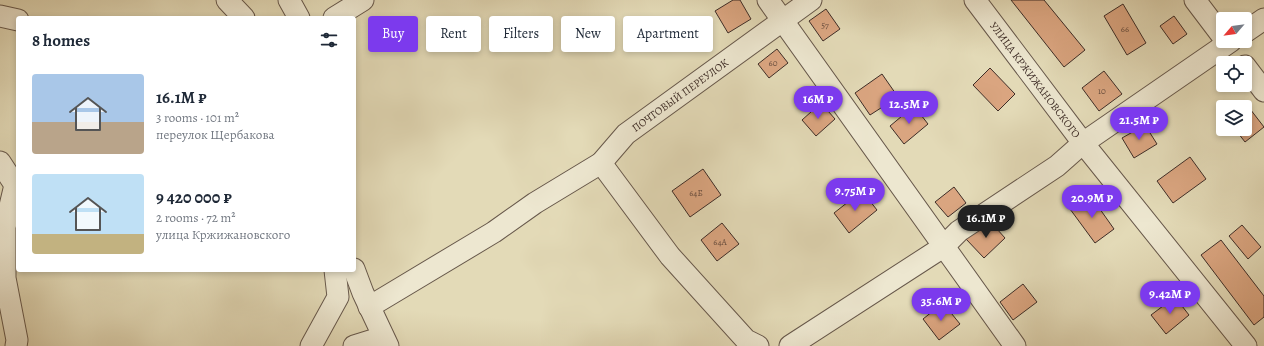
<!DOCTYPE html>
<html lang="en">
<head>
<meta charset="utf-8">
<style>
  body { margin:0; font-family:Alegreya,serif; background:#f2f2f3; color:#1f2937; height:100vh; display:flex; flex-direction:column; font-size:15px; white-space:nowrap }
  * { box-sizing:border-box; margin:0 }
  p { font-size:13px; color:#747a83 }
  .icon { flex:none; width:22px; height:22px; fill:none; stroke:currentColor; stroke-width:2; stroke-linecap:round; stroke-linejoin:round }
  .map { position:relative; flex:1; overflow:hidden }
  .panel { position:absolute; left:16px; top:16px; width:340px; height:256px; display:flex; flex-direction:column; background:#fff; border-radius:4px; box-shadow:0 2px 6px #0003 }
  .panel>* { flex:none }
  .hud { position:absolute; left:368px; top:16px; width:380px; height:36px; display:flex; gap:8px }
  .needle { width:26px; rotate:242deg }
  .buttons { position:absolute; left:1216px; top:12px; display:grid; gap:8px }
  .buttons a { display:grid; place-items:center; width:36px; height:36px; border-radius:4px; background:#fff; box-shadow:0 2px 6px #0003; font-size:20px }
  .price { position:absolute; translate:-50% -34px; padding:0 9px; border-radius:14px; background:#7c3aed; color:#fff; font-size:13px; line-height:26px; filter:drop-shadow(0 1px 2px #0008) }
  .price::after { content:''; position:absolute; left:50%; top:24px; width:12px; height:9px; margin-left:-6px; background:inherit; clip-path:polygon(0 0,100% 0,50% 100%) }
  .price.active { background:#222; color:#fff }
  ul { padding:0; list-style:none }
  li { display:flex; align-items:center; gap:12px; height:100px; padding:0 16px }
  li span { display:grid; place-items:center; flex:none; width:112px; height:80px; border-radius:4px; color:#555 }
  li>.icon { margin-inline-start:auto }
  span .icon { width:48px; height:48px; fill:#fffc; stroke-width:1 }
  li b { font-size:17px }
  h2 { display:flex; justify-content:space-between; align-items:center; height:48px; padding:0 16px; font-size:17px }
  .chip { padding:0 14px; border-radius:4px; background:#fff; box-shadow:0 2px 6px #0003; font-size:14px; line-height:36px }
  .chip.active { background:#7c3aed; color:#fff }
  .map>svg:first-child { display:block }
  .building { fill:#daa580; stroke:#3e2d27 }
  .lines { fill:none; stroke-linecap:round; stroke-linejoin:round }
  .minor-casing { stroke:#67584b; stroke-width:23 }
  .minor { stroke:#ede7d0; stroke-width:21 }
  .labels { text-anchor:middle; stroke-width:4; stroke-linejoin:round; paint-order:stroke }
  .number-label { font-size:9px; fill:#654b3d }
  .street-label { font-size:11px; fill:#3e2d27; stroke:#ede7d0 }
</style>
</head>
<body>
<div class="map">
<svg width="1264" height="346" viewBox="0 0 1264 346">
  <rect width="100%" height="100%" fill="#e3dab7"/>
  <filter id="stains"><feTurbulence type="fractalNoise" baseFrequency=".005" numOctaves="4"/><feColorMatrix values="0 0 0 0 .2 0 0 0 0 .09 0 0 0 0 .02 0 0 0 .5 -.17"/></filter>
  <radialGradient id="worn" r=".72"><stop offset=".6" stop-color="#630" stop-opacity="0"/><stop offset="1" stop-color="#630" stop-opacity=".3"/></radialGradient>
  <g class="building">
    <path d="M733 0H740L751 19 728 33 715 11Z"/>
    <path d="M1011 0H1044L1085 50 1064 67Z"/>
    <path d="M1123 4 1146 43 1127 55 1104 16Z"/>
    <path d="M826 9 840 29 823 41 809 21Z"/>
    <path d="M1174 16 1187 34 1173 44 1160 26Z"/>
    <path d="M777 49 788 63 769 78 758 64Z"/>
    <path d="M990 68 1015 94 998 111 973 85Z"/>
    <path d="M1104 71 1122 94 1099 111 1082 88Z"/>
    <path d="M882 74 898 97 870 115 855 93Z"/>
    <path d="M821 103 835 119 816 136 802 120Z"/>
    <path d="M1247 105 1264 127 1245 142 1235 129H1245L1244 107Z"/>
    <path d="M914 106 928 124 904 144 890 126Z"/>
    <path d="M1145 125 1157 144 1134 158 1122 138Z"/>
    <path d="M1190 157 1206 179 1173 203 1157 181Z"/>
    <path d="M703 169 721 195 690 217 672 191Z"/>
    <path d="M954 187 966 203 948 217 935 202Z"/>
    <path d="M862 191 877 210 849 233 834 213Z"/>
    <path d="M1090 195 1114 229 1095 243 1070 209Z"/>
    <path d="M988 219 1005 238 984 258 966 239Z"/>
    <path d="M722 223 739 244 717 261 701 240Z"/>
    <path d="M1242 225 1261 247 1248 259 1229 236Z"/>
    <path d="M1221 240 1264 296V317L1254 325 1201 255Z"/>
    <path d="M1023 284 1037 302 1013 320 1000 302Z"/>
    <path d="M1175 297 1189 315 1166 334 1151 315Z"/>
    <path d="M943 303 960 324 939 340 923 319Z"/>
  </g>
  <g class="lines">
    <defs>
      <g id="minor">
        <path d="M227 0 244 18"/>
        <path d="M289 0 299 18"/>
        <path d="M768 0 1015 346"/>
        <path id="s1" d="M975 0 1083 143 1246 346"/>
        <path d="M1195 0 1223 37"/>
        <path d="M0 16 18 20"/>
        <path d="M334 18 363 0"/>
        <path d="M1245 32 1264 19"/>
        <path d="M1245 66 1264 91"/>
        <path d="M0 162 15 185 5 227V278L17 340 16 346"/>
        <path d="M601 163 670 256 746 340 758 346"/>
        <path d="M354 269 363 293 388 346"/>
        <path id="s2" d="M369 307 494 232 535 203 601 163 626 134 811 0"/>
        <path d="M311 346 338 297 335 270"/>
        <path d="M354 346 383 337"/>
        <path d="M790 346 943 247 959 231 1057 166 1083 143 1231 41"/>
      </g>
    </defs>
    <use href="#minor" class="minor-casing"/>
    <use href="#minor" class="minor"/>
  </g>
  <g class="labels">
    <g class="number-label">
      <text x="825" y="28">57</text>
      <text x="1125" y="32">66</text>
      <text x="773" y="66">60</text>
      <text x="1102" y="94">10</text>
      <text x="696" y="196">64Б</text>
      <text x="720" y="245">64А</text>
    </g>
    <g class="street-label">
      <text dy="4" stroke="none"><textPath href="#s1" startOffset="100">УЛИЦА КРЖИЖАНОВСКОГО</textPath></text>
      <text dy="4" stroke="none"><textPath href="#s2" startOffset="378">ПОЧТОВЫЙ ПЕРЕУЛОК</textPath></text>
    </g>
  </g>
  <rect width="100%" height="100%" filter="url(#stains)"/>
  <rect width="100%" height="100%" fill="url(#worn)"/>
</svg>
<div class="buttons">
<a><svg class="needle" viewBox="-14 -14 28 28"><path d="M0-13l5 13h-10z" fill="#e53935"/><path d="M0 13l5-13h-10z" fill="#747a83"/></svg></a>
<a><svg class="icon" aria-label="locate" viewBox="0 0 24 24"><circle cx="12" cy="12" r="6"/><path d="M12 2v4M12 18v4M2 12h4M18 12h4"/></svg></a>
<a><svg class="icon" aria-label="layers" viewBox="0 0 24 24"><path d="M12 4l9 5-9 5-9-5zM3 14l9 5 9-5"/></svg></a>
</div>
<b class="price" style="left:818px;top:120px">16M ₽</b>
<b class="price" style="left:909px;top:125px">12.5M ₽</b>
<b class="price" style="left:1139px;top:141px">21.5M ₽</b>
<b class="price" style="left:855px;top:212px">9.75M ₽</b>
<b class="price" style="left:1092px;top:219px">20.9M ₽</b>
<b class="price active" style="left:986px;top:239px">16.1M ₽</b>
<b class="price" style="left:1170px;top:315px">9.42M ₽</b>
<b class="price" style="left:941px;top:322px">35.6M ₽</b>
<div class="hud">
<a class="chip active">Buy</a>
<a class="chip">Rent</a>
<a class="chip">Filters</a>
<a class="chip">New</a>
<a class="chip">Apartment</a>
</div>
<section class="panel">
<h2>8 homes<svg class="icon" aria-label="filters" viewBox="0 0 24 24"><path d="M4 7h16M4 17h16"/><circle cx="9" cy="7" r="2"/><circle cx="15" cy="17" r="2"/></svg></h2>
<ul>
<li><span style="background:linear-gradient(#a9c7e8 60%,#b9a48a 0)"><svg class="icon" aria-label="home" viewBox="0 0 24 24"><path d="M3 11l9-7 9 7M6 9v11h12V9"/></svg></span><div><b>16.1M ₽</b><p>3 rooms · 101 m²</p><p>переулок Щербакова</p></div></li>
<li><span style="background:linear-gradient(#bfe0f5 75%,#c2b280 0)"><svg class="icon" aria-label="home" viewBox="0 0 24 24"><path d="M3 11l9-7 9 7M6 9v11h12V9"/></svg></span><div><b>9 420 000 ₽</b><p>2 rooms · 72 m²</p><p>улица Кржижановского</p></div></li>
</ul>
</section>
</div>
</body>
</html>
